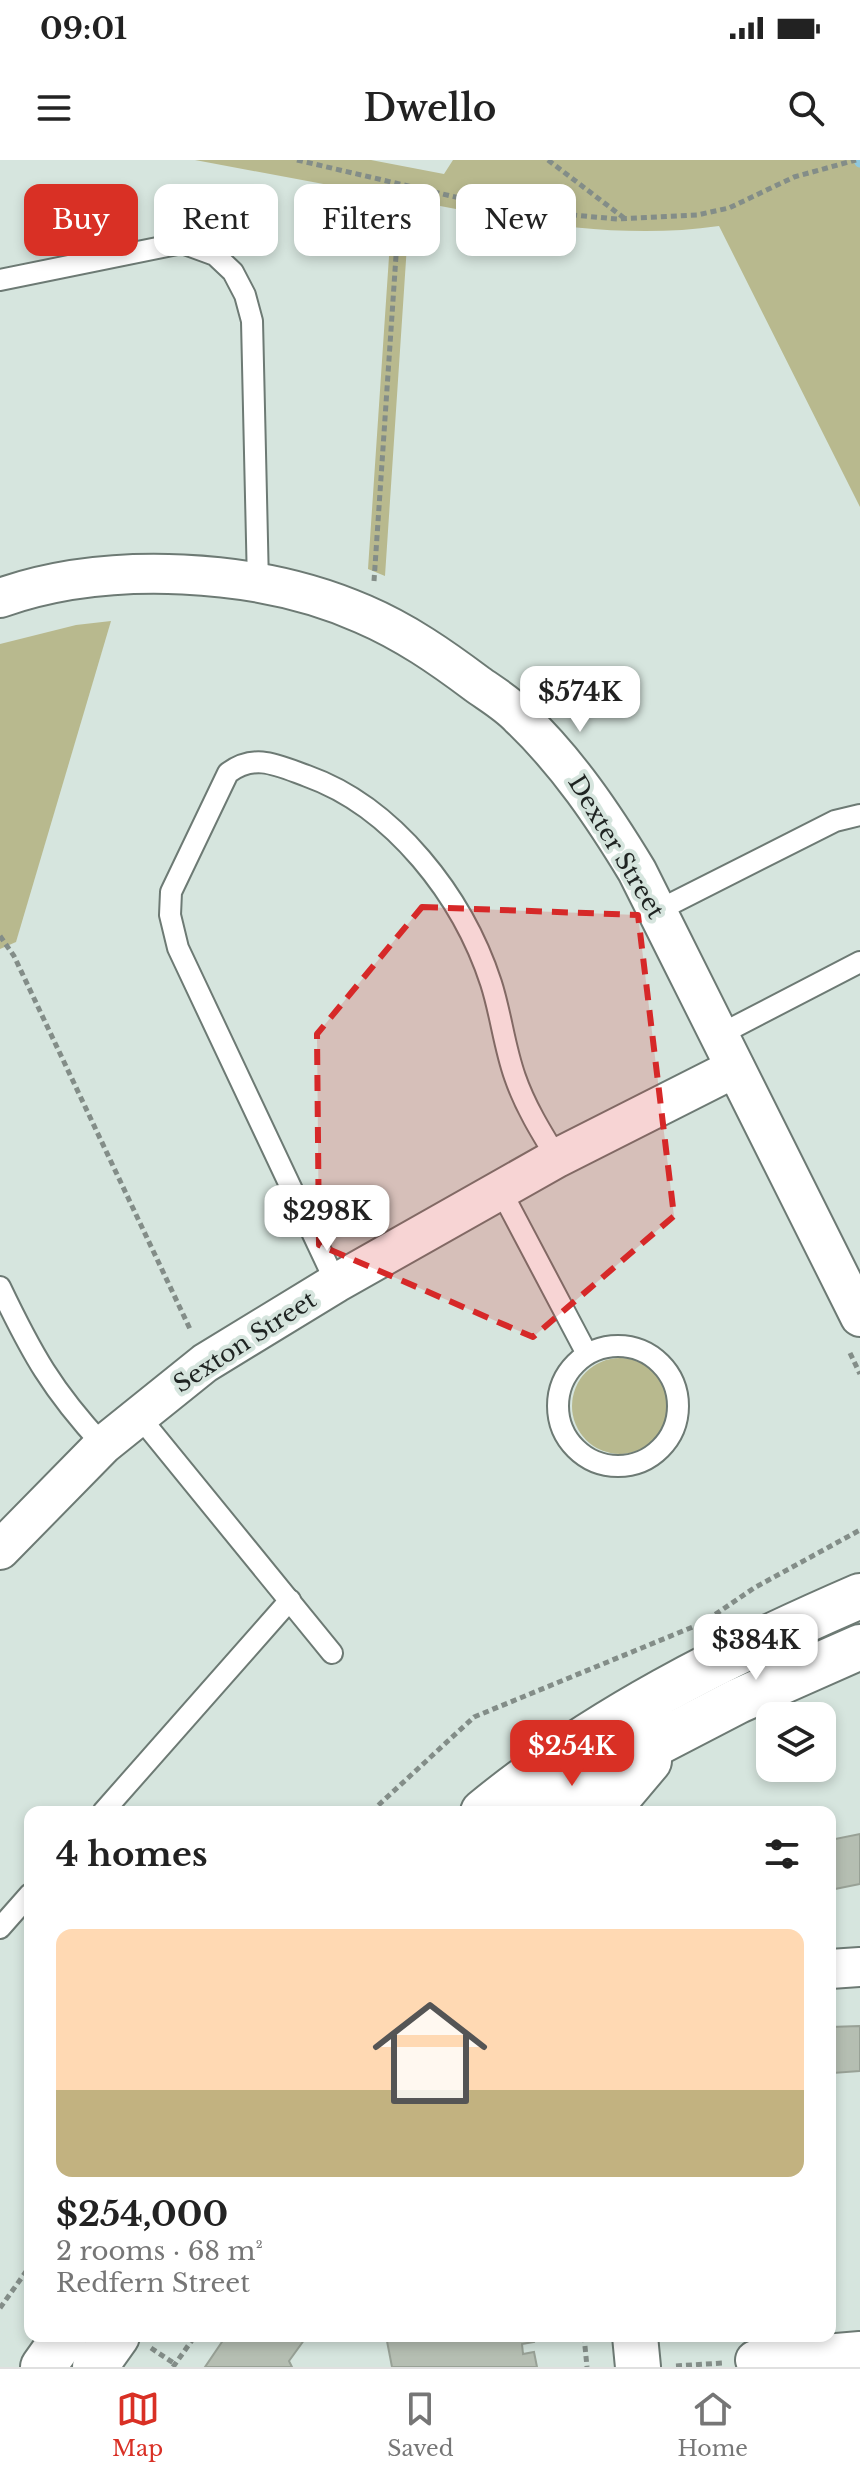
<!DOCTYPE html>
<html lang="en">
<head>
<meta charset="utf-8">
<style>
  body { margin:0; font-family:"Libre Baskerville",serif; background:#f6f6f6; color:#222; height:100vh; display:flex; flex-direction:column; font-size:30px; white-space:nowrap }
  * { box-sizing:border-box; margin:0 }
  p { font-size:26px; color:#767676 }
  .icon { flex:none; width:44px; height:44px; fill:none; stroke:currentColor; stroke-width:2; stroke-linecap:round; stroke-linejoin:round }
  .map { position:relative; flex:1; overflow:hidden }
  .details { position:absolute; left:24px; top:1646px; width:812px; height:536px; display:flex; flex-direction:column; background:#fff; border-radius:16px; box-shadow:0 4px 12px #0003 }
  .details>* { flex:none }
  .guide { position:absolute; left:24px; top:24px; width:812px; height:72px; display:flex; gap:16px }
  .fabs { position:absolute; left:756px; top:1542px; display:grid; gap:16px }
  .fabs a { display:grid; place-items:center; width:80px; height:80px; border-radius:16px; background:#fff; box-shadow:0 4px 12px #0003; font-size:40px }
  .price { position:absolute; translate:-50% -68px; padding:0 18px; border-radius:16px; background:#fff; color:#222; font-size:26px; line-height:52px; filter:drop-shadow(0 2px 4px #0008) }
  .price::after { content:''; position:absolute; left:50%; top:48px; width:24px; height:18px; margin-left:-12px; background:inherit; clip-path:polygon(0 0,100% 0,50% 100%) }
  .price.current { background:#d93025; color:#fff }
  ul { padding:0; list-style:none }
  li { display:grid; align-content:center; gap:16px; height:424px; padding:0 32px }
  li span { display:grid; place-items:center; height:248px; border-radius:16px; color:#555 }
  li>.icon { margin-inline-start:auto }
  span .icon { width:144px; height:144px; fill:#fffc; stroke-width:1 }
  li b { font-size:34px }
  h2 { display:flex; justify-content:space-between; align-items:center; height:96px; padding:0 32px; font-size:34px }
  .pill { padding:0 28px; border-radius:16px; background:#fff; box-shadow:0 4px 12px #0003; font-size:28px; line-height:72px }
  .pill.current { background:#d93025; color:#fff }
  .status { display:flex; justify-content:space-between; align-items:center; height:56px; padding:0 40px; background:#fff; direction:ltr }
  .status svg { height:22px; fill:currentColor }
  header { display:flex; justify-content:space-between; align-items:center; height:104px; padding:0 32px; background:#fff; font-size:36px; font-weight:600 }
  .tabs { display:flex; justify-content:space-around; align-items:center; height:112px; border-top:2px solid #e0e0e0; background:#fff; font-size:22px; color:#767676 }
  .tabs a { display:grid; justify-items:center; gap:4px }
  .tabs .current { color:#d93025 }
  .map>svg:first-child { display:block }
  .green { fill:#b8b98e }
  .lines { fill:none; stroke-linecap:round; stroke-linejoin:round }
  .stream { stroke:#8fc8dd; stroke-width:11 }
  .building { fill:#b5beb2; stroke:#98a196; stroke-width:2 }
  .lane-casing { stroke:#6d7a74; stroke-width:24 }
  .street-casing { stroke:#6d7a74; stroke-width:42 }
  .secondary-casing { stroke:#6d7a74; stroke-width:48 }
  .path { stroke:#838d88; stroke-width:5; stroke-dasharray:6 4; stroke-linecap:butt }
  .lane { stroke:#fff; stroke-width:20 }
  .street { stroke:#fff; stroke-width:38 }
  .secondary { stroke:#fff; stroke-width:44 }
  .marked { fill:#d62828; fill-opacity:0.2; stroke:#d62828; stroke-width:6; stroke-dasharray:16 10; stroke-linejoin:round }
  .labels { text-anchor:middle; stroke-width:8; stroke-linejoin:round; paint-order:stroke }
  .street-label { font-size:24px; fill:#1f2422; stroke:#d6e5de }
</style>
</head>
<body>
<div class="status"><b>09:01</b><svg viewBox="0 0 49 12"><path d="M0 12V9h3v3zM5 12V6h3v6zM10 12V3h3v9zM15 12V0h3v12zM26 1h20v11H26zM47 4h2v5h-2z"/></svg></div>
<header><svg class="icon" aria-label="menu" viewBox="0 0 24 24"><path d="M4 6h16M4 12h16M4 18h16"/></svg>Dwello<svg class="icon" aria-label="search" viewBox="0 0 24 24"><circle cx="10" cy="10" r="6"/><path d="M15 15l6 6"/></svg></header>
<div class="map">
<svg width="860" height="2207" viewBox="0 0 860 2207">
  <rect width="100%" height="100%" fill="#d6e5de"/>
  <g class="green">
    <path d="M195 0H371L444 14 453 0H860V347L719 66C615 81 512 60 410 40L385 416 368 409 393 37Z"/>
    <path d="M111 461 16 782 0 789V484L76 465Z"/>
    <circle cx="620" cy="1246" r="48"/>
  </g>
  <g class="lines">
    <path class="stream" d="M859 0 860 2"/>
  </g>
  <g class="building">
    <path d="M860 1674V1724L830 1730V1680Z"/>
    <path d="M860 1866V1911L833 1913 830 1867Z"/>
    <path d="M226 2176H307L289 2201 292 2207H205Z"/>
    <path d="M386 2176H533L534 2182 522 2184 523 2194 534 2192 537 2207H392Z"/>
  </g>
  <g class="lines">
    <defs>
      <g id="lane">
        <path d="M0 120 182 83 215 95 233 112 245 135 252 161 258 424"/>
        <path d="M657 751 835 661 860 655"/>
        <path d="M719 875 860 802"/>
        <path d="M501 1031 587 1194"/>
        <path d="M336 1123 178 788 170 755 171 732 228 613C255 593 277 605 307 616 394 647 463 737 491 823 501 854 504 886 515 917 525 946 541 972 557 998"/>
        <path d="M0 1127C32 1194 52 1230 103 1285"/>
        <circle cx="618" cy="1246" r="60"/>
        <path d="M138 1255 332 1493"/>
        <path d="M103 1652 290 1440"/>
        <path d="M0 1768 30 1734"/>
      </g>
      <g id="street">
        <path d="M0 438C108 400 259 408 363 454 405 472 441 497 477 524 491 534 508 544 520 557 568 603 603 655 637 711L860 1157"/>
        <path d="M0 1390 103 1285 205 1203 336 1123 557 998 735 908"/>
        <path d="M830 1809 860 1807"/>
        <path d="M755 2200 860 2191"/>
      </g>
      <g id="secondary">
        <path d="M483 1652C596 1559 726 1494 860 1436"/>
        <path d="M543 1652 632 1596 738 1541 860 1487"/>
        <path d="M606 1652 649 1601"/>
        <path d="M635 2176 638 2207"/>
        <path d="M43 2207 65 2176"/>
        <path d="M95 2207 117 2176"/>
      </g>
    </defs>
    <use href="#lane" class="lane-casing"/>
    <use href="#street" class="street-casing"/>
    <use href="#secondary" class="secondary-casing"/>
    <g class="path">
      <path d="M297 0 507 49 617 59 697 55 729 48 794 17 856 0"/>
      <path d="M548 0 624 58"/>
      <path d="M374 421 401 22"/>
      <path d="M0 776 14 796 190 1169"/>
      <path d="M850 1193 860 1214"/>
      <path d="M707 1460 754 1428 860 1370"/>
      <path d="M371 1652 474 1557 695 1466"/>
      <path d="M0 2148 30 2106"/>
      <path d="M584 2176 587 2207"/>
      <path d="M151 2188 175 2204"/>
      <path d="M676 2206 722 2203"/>
      <path d="M173 2207 195 2176"/>
    </g>
    <use href="#lane" class="lane"/>
    <use href="#street" class="street"/>
    <use href="#secondary" class="secondary"/>
  </g>
  <path class="marked" d="M422 747 638 755 674 1056 533 1177 319 1085 317 874Z"/>
  <g class="labels">
    <g class="street-label">
      <text transform="translate(616 687) rotate(59)" y="8">Dexter Street</text>
      <text transform="translate(245 1182) rotate(-33)" y="8">Sexton Street</text>
    </g>
  </g>
</svg>
<div class="fabs">
<a><svg class="icon" aria-label="layers" viewBox="0 0 24 24"><path d="M12 4l9 5-9 5-9-5zM3 14l9 5 9-5"/></svg></a>
</div>
<b class="price" style="left:580px;top:574px">$574K</b>
<b class="price" style="left:327px;top:1093px">$298K</b>
<b class="price" style="left:756px;top:1522px">$384K</b>
<b class="price current" style="left:572px;top:1628px">$254K</b>
<div class="guide">
<a class="pill current">Buy</a>
<a class="pill">Rent</a>
<a class="pill">Filters</a>
<a class="pill">New</a>
</div>
<section class="details">
<h2>4 homes<svg class="icon" aria-label="filters" viewBox="0 0 24 24"><path d="M4 7h16M4 17h16"/><circle cx="9" cy="7" r="2"/><circle cx="15" cy="17" r="2"/></svg></h2>
<ul>
<li><span style="background:linear-gradient(#ffd9b3 65%,#c2b280 0)"><svg class="icon" aria-label="home" viewBox="0 0 24 24"><path d="M3 11l9-7 9 7M6 9v11h12V9"/></svg></span><div><b>$254,000</b><p>2 rooms · 68 m²</p><p>Redfern Street</p></div></li>
</ul>
</section>
</div>
<nav class="tabs">
<a class="current"><svg class="icon" aria-label="map" viewBox="0 0 24 24"><path d="M3 6l6-2 6 2 6-2v14l-6 2-6-2-6 2zM9 4v14M15 6v14"/></svg>Map</a>
<a><svg class="icon" aria-label="saved" viewBox="0 0 24 24"><path d="M7 4h10v16l-5-4-5 4z"/></svg>Saved</a>
<a><svg class="icon" aria-label="home" viewBox="0 0 24 24"><path d="M3 11l9-7 9 7M6 9v11h12V9"/></svg>Home</a>
</nav>
</body>
</html>
